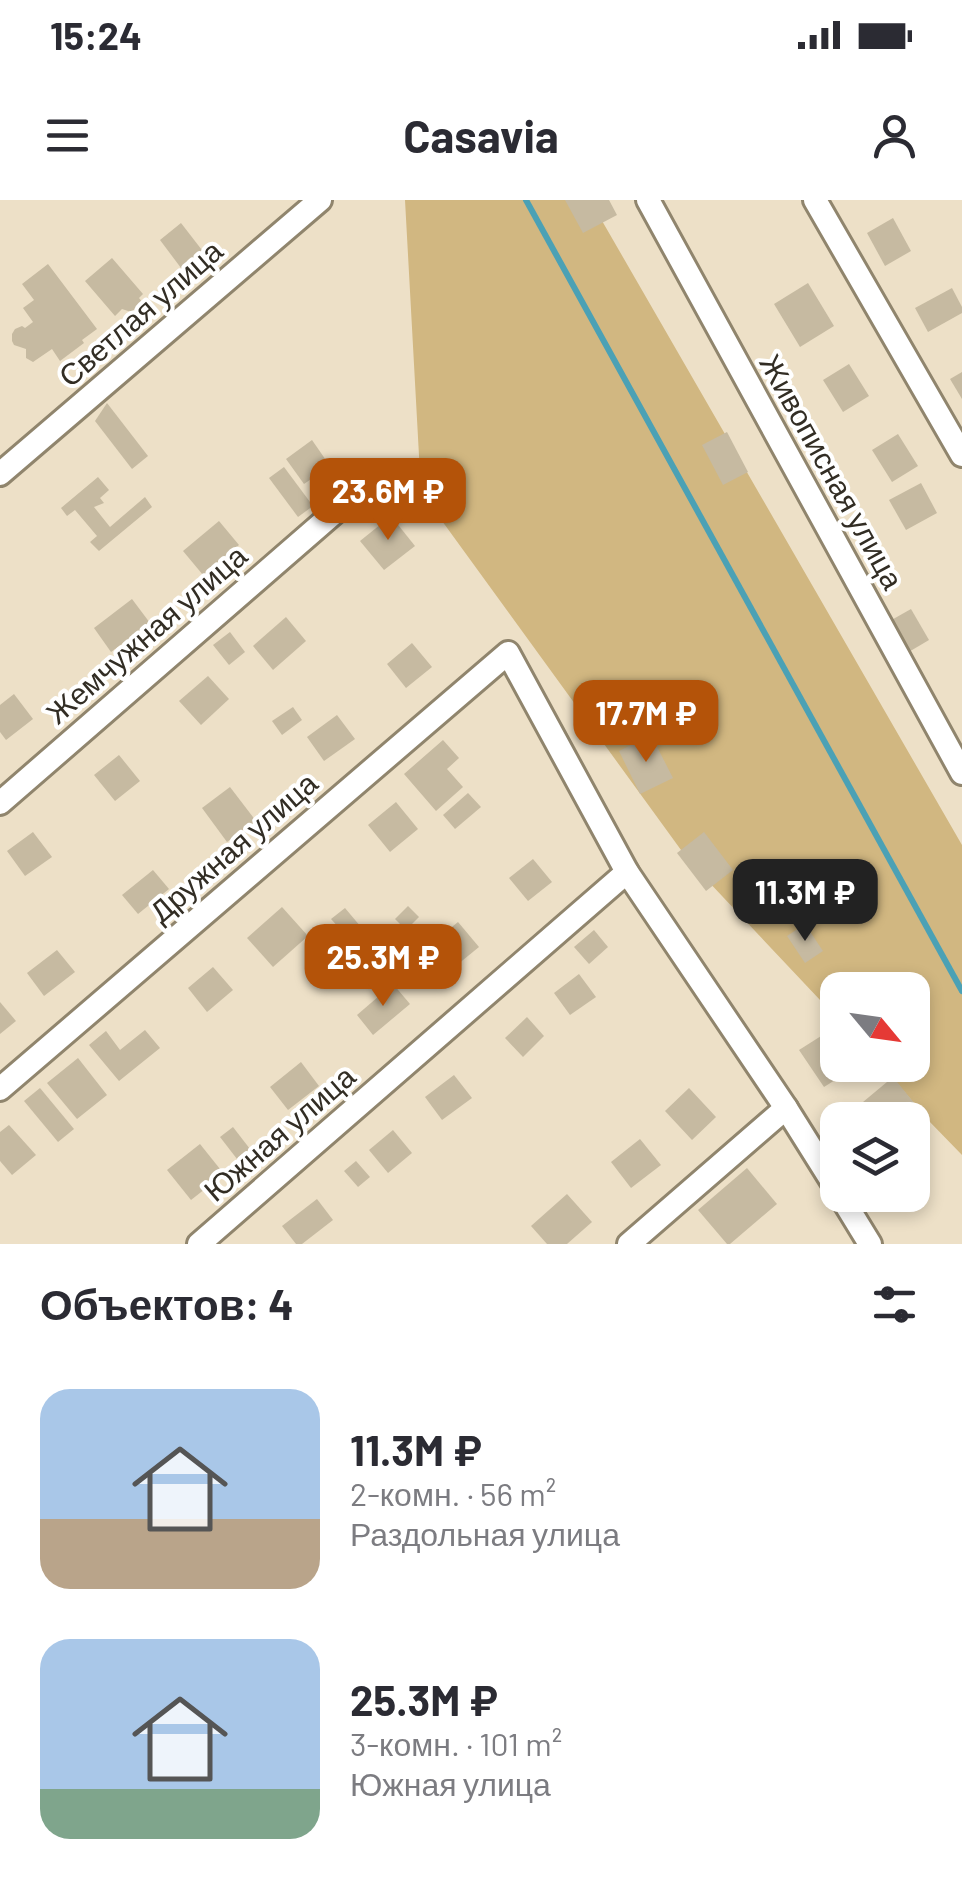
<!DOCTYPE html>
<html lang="ru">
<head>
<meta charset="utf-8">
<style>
  body { margin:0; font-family:Barlow,sans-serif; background:#f7f7f7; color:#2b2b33; height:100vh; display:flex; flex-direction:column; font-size:38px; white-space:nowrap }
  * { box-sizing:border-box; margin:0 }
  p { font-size:32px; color:#7c7c81 }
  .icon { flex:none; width:55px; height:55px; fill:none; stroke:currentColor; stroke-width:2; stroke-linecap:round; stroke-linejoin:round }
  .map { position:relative; height:1044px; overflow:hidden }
  .drawer { display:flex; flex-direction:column; background:#fff; flex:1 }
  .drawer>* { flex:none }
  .needle { width:65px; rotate:119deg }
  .fabs { position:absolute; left:820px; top:772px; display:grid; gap:20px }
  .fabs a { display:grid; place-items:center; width:110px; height:110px; border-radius:20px; background:#fff; box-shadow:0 5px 15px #0003; font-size:50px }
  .price { position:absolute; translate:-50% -85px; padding:0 22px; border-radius:20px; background:#b45309; color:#fff; font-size:32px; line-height:65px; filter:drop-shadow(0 2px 5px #0008) }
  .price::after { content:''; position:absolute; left:50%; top:60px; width:30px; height:22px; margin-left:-15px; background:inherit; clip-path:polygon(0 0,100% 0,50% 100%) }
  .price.on { background:#222; color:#fff }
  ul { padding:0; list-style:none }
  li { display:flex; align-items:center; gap:30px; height:250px; padding:0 40px }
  li span { display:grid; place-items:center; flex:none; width:280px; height:200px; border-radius:30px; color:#555 }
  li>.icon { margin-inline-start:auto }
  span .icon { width:120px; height:120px; fill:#fffc; stroke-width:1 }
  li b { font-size:42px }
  h2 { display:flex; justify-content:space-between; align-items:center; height:120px; padding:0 40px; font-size:42px }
  .status { display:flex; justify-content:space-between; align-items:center; height:70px; padding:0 50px; background:#fff; direction:ltr }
  .status svg { height:28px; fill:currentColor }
  header { display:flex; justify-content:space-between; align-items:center; height:130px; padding:0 40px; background:#fff; font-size:45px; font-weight:700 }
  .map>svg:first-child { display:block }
  .green { fill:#d1b781 }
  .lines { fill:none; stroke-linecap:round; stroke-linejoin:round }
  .stream { stroke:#4ba1b5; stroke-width:6 }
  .building { fill:#c6baa1 }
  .minor-casing { stroke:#90856d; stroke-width:28 }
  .minor { stroke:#fff; stroke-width:22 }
  .labels { text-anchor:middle; stroke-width:8; stroke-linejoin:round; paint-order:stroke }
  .street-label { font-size:30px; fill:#322d24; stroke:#fff }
</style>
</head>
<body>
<div class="status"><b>15:24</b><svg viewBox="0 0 49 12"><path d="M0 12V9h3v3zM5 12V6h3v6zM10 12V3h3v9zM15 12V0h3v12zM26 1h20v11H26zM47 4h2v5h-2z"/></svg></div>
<header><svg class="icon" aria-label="menu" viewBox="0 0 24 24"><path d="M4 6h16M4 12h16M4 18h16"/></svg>Casavia<svg class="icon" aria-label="person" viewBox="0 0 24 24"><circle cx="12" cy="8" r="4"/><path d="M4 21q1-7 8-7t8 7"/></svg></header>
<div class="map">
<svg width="962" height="1044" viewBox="0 0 962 1044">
  <rect width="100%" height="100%" fill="#ede0c7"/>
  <path class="green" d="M405 0H590L962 645V955L928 920 882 865H912V790H838L837 818 689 661 421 292Z"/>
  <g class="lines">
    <path class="stream" d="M526 0 962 791"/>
  </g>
  <g class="building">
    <path d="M565 0H609L617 15 583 33Z"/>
    <path d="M893 18 911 51 885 66 867 33Z"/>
    <path d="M181 23 212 63 190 80 160 40Z"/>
    <path d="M112 58 143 94 139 98 143 103 131 112 122 109 115 116 85 81Z"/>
    <path d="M48 64 97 129 82 140 84 143 60 161 52 149 33 162 26 158V149L14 145 12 141V134L15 129 22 126 25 128 33 122 23 108 34 100 22 84Z"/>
    <path d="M808 83 834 126 800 147 774 104Z"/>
    <path d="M952 88 962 107V113L928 132 915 108Z"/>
    <path d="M849 164 869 196 843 212 823 180Z"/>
    <path d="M962 172V199L950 179Z"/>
    <path d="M107 203 148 256 132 269 95 221Z"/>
    <path d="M727 232 748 272 723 285 702 245Z"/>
    <path d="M898 234 918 266 892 282 872 250Z"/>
    <path d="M312 240 330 266 304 284 286 259Z"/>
    <path d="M284 267 313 306 298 317 269 278Z"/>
    <path d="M98 277 109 290 100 298 104 303 94 307 110 327 145 297 152 307 99 351 90 342 97 336 75 310 67 316 61 308Z"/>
    <path d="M921 283 937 313 906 330 889 300Z"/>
    <path d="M391 316 415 346 384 370 360 341Z"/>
    <path d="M219 321 239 345 203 375 183 351Z"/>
    <path d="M132 399 150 423 111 452 94 428Z"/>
    <path d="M911 409 929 440 907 453 888 422Z"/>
    <path d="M286 417 306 441 273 470 253 446Z"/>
    <path d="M230 432 245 452 229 465 213 445Z"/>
    <path d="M412 443 432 467 406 488 387 464Z"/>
    <path d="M208 476 229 499 201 525 179 501Z"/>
    <path d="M14 494 33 519 6 540 0 532V505Z"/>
    <path d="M293 507 302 520 282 535 272 521Z"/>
    <path d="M337 515 355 539 324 561 307 537Z"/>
    <path d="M651 535 673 578 640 594 619 551Z"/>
    <path d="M443 540 459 558 447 569 463 587 436 611 404 574Z"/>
    <path d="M119 555 140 581 115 601 94 575Z"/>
    <path d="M230 587 256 621 227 642 202 608Z"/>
    <path d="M468 593 481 607 455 629 443 615Z"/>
    <path d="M396 602 418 629 390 652 368 625Z"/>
    <path d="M33 632 52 657 25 676 7 651Z"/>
    <path d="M704 632 733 670 706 691 677 653Z"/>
    <path d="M533 659 552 682 528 701 509 678Z"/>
    <path d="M153 670 169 689 138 714 122 695Z"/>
    <path d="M408 706 419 717 406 730 395 719Z"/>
    <path d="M282 707 308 736 273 767 247 738Z"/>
    <path d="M345 708 366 733 338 756 326 742 341 730 331 719Z"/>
    <path d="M458 722 479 747 452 769 431 744Z"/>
    <path d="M805 724 823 751 805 763 787 736Z"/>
    <path d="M594 730 608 747 589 764 574 747Z"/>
    <path d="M57 750 75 772 44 796 27 773Z"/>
    <path d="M213 767 233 790 207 812 188 788Z"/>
    <path d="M579 774 596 797 570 815 554 793Z"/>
    <path d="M393 784 410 804 373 835 357 815Z"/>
    <path d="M0 802 16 821 0 834Z"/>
    <path d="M527 817 544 836 523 857 505 838Z"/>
    <path d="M145 830 160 848 119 881 89 845 106 831 120 850Z"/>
    <path d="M829 831 838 843V865H852L854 868 824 887 799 850Z"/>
    <path d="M78 858 107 895 77 919 47 883Z"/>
    <path d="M301 862 319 886 288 910 270 887Z"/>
    <path d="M454 875 472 898 442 920 425 897Z"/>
    <path d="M893 877 928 920 912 933V920H848L845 917Z"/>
    <path d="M40 888 74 929 58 942 24 901Z"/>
    <path d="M689 888 716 917 692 940 665 911Z"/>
    <path d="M9 925 36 955 12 975 0 961V932Z"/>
    <path d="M233 927 250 949 237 959 220 937Z"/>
    <path d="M393 930 412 953 388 973 369 950Z"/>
    <path d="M640 939 661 965 631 988 611 962Z"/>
    <path d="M200 944 224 974 191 1000 167 970Z"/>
    <path d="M356 961 370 977 358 987 344 971Z"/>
    <path d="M747 968 777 1004 730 1044H727L698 1010Z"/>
    <path d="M567 994 592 1022 567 1044H547L531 1026Z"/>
    <path d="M317 999 333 1020 302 1044H296L282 1026Z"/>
  </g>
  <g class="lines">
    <defs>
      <g id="minor">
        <path d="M648 0 962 573"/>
        <path d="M815 0 962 255"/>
        <path d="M0 274 320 0"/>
        <path d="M0 603 380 273"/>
        <path d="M0 889 508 453 627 672 786 908 838 991"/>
        <path d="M840 995 870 1044"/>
        <path d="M199 1044 627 672"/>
        <path d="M629 1044 786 908"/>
      </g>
    </defs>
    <use href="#minor" class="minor-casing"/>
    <use href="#minor" class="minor"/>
  </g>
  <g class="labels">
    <g class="street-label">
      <text transform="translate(141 114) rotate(-41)" y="10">Светлая улица</text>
      <text transform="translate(831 272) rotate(61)" y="10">Живописная улица</text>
      <text transform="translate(147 435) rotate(-41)" y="10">Жемчужная улица</text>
      <text transform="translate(234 648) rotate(-41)" y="10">Дружная улица</text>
      <text transform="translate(280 934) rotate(-41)" y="10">Южная улица</text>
    </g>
  </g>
</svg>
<div class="fabs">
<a><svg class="needle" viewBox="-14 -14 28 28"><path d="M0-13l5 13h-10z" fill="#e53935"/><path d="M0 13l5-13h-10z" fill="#7c7c81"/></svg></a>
<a><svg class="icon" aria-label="layers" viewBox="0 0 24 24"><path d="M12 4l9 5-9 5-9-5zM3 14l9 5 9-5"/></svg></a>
</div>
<b class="price" style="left:388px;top:343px">23.6M ₽</b>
<b class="price" style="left:646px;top:565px">17.7M ₽</b>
<b class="price on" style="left:805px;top:744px">11.3M ₽</b>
<b class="price" style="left:383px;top:809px">25.3M ₽</b>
</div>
<section class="drawer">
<h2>Объектов: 4<svg class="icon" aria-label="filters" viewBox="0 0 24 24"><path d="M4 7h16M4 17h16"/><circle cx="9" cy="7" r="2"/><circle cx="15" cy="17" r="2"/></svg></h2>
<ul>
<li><span style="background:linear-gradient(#a9c7e8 65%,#b9a48a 0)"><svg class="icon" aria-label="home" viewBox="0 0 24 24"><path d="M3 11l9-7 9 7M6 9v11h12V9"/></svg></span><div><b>11.3M ₽</b><p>2-комн. · 56 m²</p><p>Раздольная улица</p></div></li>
<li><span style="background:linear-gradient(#a9c7e8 75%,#7fa58c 0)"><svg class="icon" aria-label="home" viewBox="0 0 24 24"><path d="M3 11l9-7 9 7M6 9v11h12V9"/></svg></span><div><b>25.3M ₽</b><p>3-комн. · 101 m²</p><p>Южная улица</p></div></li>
</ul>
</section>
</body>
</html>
